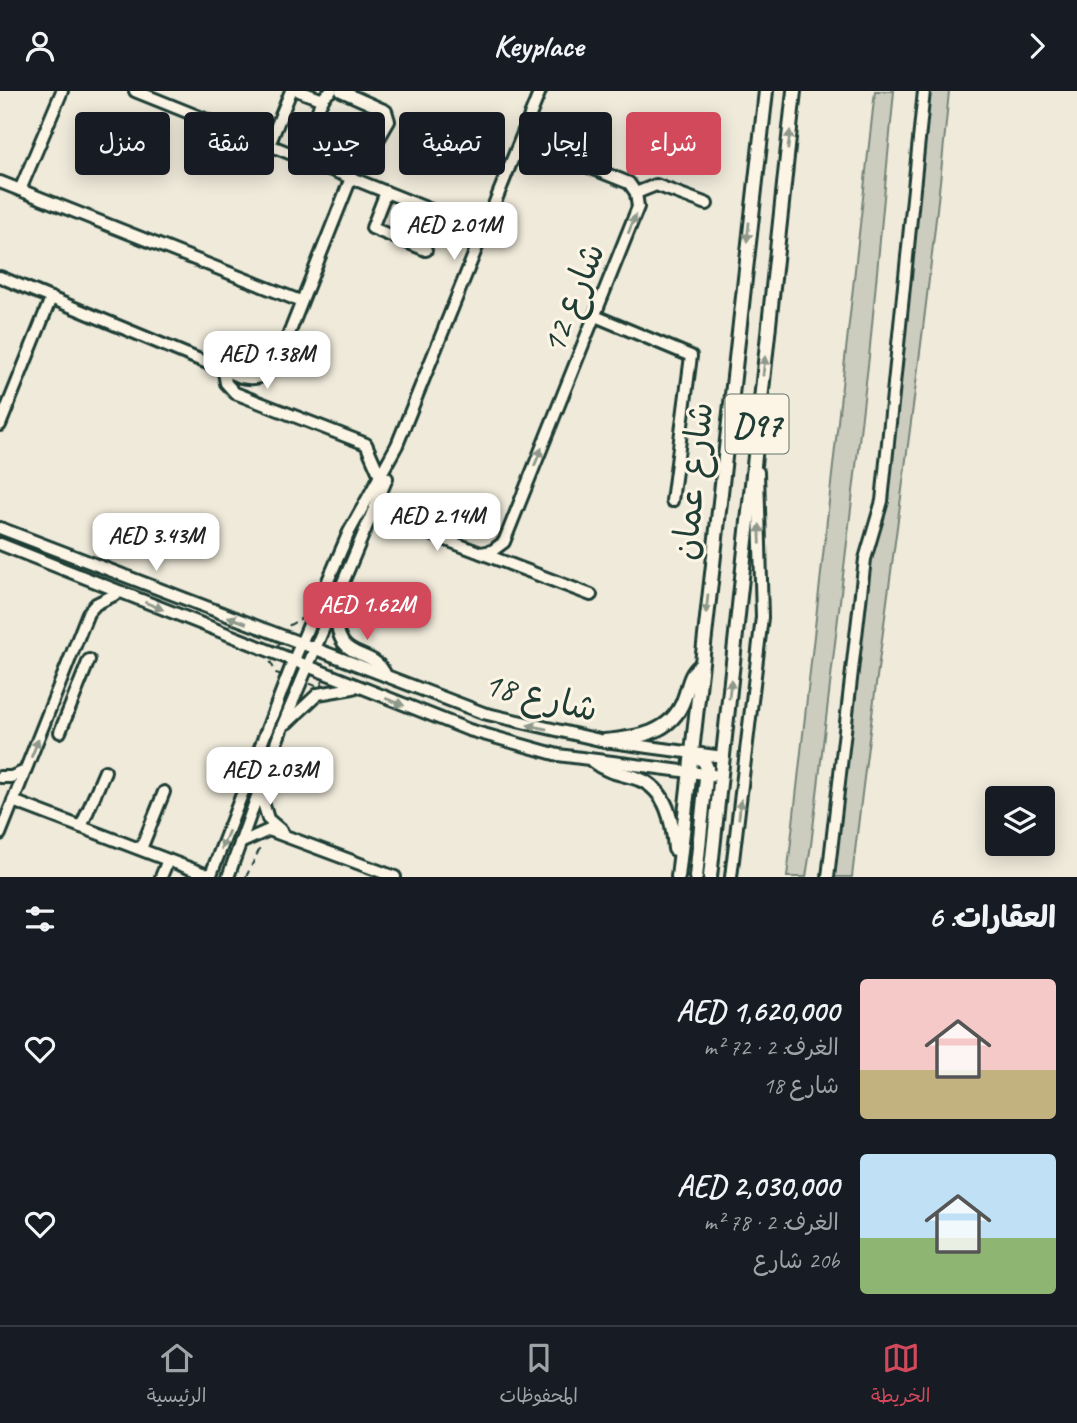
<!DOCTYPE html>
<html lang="ar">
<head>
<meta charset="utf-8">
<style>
  body { margin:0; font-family:Caveat,"Playpen Sans Arabic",sans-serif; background:#242831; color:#f1f3f6; direction:rtl; height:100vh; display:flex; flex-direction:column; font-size:26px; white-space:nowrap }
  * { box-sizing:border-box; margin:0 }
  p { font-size:23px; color:#9ea1a6 }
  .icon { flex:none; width:38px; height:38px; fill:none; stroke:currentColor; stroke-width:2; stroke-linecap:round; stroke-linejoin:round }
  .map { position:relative; height:786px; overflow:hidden; direction:ltr }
  .sheet { display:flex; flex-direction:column; background:#171b24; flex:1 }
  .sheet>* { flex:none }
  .hud { position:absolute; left:21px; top:21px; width:700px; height:63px; direction:rtl; display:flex; gap:14px }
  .controls { position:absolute; left:985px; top:695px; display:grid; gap:14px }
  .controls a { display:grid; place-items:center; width:70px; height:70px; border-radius:7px; background:#171b24; box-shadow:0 4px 18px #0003; font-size:35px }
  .price { position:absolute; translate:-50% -60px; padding:0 16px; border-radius:14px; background:#fff; color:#222; font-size:23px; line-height:46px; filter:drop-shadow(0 2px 4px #0008) }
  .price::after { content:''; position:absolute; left:50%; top:42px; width:21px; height:16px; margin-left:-10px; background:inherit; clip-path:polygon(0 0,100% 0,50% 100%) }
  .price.selected { background:#d1495b; color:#fff }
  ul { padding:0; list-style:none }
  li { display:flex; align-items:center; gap:21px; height:175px; padding:0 21px }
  li span { display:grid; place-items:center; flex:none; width:196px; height:140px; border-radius:7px; color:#555 }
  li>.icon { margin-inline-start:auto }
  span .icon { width:84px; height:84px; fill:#fffc; stroke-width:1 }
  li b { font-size:30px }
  h2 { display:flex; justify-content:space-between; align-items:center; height:84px; padding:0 21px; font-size:30px }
  .tag { padding:0 24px; border-radius:7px; background:#171b24; box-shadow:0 4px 18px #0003; font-size:24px; line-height:63px }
  .tag.selected { background:#d1495b; color:#fff }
  header { display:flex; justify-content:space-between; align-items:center; height:91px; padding:0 21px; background:#171b24; font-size:32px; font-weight:600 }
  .dock { display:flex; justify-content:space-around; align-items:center; height:98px; border-top:2px solid #363941; background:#171b24; font-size:19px; color:#9ea1a6 }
  .dock a { display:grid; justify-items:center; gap:4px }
  .dock .selected { color:#d1495b }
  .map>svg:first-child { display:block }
  .green { fill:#cccdbf; stroke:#76857a; stroke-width:2 }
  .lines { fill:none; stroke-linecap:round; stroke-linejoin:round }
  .minor-casing { stroke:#1f3d34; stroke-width:16 }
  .major-casing { stroke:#1f3d34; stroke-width:18 }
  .path { stroke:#1f3d34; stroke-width:2; stroke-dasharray:7 5; stroke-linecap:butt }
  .minor { stroke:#fcf5e5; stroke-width:10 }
  .major { stroke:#fcf5e5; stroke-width:12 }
  .oneway { fill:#8e998c }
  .labels { text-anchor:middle; stroke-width:6; stroke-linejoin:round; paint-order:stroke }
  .shield { fill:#fcf5e5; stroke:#617469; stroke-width:2 }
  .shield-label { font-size:33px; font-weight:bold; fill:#1f3d34 }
  .street-label { font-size:35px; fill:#1f3d34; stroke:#fcf5e5 }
</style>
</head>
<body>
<header><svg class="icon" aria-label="forward" viewBox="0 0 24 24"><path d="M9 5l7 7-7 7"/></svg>Keyplace<svg class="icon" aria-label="person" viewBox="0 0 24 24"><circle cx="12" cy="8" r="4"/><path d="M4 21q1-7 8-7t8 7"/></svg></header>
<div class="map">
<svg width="1077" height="786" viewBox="0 0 1077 786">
  <rect width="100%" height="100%" fill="#efeada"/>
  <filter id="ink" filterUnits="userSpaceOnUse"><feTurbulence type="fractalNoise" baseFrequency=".0143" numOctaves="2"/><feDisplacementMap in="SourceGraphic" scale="14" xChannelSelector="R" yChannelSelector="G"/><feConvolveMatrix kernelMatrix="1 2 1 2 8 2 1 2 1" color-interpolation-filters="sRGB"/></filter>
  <g filter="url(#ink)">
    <g class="green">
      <path d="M875 0H894L869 266 811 754 806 786H787Z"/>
      <path d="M928 0H949C925 263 882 524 852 786H830L872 452 881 437 888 392Z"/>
    </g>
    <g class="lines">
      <defs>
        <g id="minor">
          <path d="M135 0 483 140"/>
          <path d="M299 0 323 9"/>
          <path d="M331 0C322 5 314 22 319 31L367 50 378 49 389 30 386 20 341 0"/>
          <path d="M269 54 291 0"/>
          <path d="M0 91 300 210"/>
          <path d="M20 99 62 0"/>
          <path d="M386 101 372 137 426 159"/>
          <path d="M636 102 656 94 707 113"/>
          <path d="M0 186 241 286C258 290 271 284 279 268L351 87"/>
          <path d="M595 225 691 265 672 410"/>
          <path d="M223 276 226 292 235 302 366 353 380 385"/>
          <path d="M230 278 260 276 277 261"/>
          <path d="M0 334 51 207"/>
          <path d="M373 421 591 504"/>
          <path d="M0 437 483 622 604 650 723 666"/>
          <path d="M0 453 469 639 558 664 713 684"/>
          <path d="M481 462 492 460 504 451 638 116 636 102 629 92 521 49"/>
          <path d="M337 518C333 576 374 553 386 585"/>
          <path d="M287 632 318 603 353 597"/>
          <path d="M60 641 89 569"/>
          <path d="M0 686H11L25 680"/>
          <path d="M260 701 268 728 282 740"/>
          <path d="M13 710 210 785"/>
          <path d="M81 736 105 680"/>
          <path d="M0 743 88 522 96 513 120 501"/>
          <path d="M240 752 269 739 395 786"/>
          <path d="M141 758 164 701"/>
          <path d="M161 786 168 769"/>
          <path d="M210 786 293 571 349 441 397 354 540 0"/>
          <path d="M228 786 282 636 387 387"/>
          <path d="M731 786 762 526 758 381"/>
          <path d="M828 786 865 468 882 410 924 0"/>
        </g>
        <g id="major">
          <path d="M604 650C636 647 672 643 684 608 689 595 689 583 701 574"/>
          <path d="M691 663 704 670 707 677 696 786"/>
          <path d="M593 670C608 682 622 682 639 688 667 699 673 731 675 758"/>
          <path d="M678 786 766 0"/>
          <path d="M710 786 794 0"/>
        </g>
      </defs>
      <use href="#minor" class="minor-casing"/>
      <use href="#major" class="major-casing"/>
      <g class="path">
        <path d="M304 526 330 538 338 559 320 596 276 582 270 570 288 535Z"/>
        <path d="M246 786 261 755"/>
      </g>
      <use href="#minor" class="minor"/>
      <use href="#major" class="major"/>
    </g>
    <defs><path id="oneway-solid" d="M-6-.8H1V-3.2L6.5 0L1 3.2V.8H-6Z" transform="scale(1.75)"/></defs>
    <g class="oneway">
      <use href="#oneway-solid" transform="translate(789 49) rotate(-83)"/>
      <use href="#oneway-solid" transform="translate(632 133) rotate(-68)"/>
      <use href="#oneway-solid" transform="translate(748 141) rotate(96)"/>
      <use href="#oneway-solid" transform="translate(764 275) rotate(-84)"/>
      <use href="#oneway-solid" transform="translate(538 366) rotate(-68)"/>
      <use href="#oneway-solid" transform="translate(760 443) rotate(-92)"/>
      <use href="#oneway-solid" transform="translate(707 513) rotate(96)"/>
      <use href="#oneway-solid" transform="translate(154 515) rotate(22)"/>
      <use href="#oneway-solid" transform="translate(237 529) rotate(-160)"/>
      <use href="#oneway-solid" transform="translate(730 598) rotate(-84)"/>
      <use href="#oneway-solid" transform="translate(395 611) rotate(21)"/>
      <use href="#oneway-solid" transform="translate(537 636) rotate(-168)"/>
      <use href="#oneway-solid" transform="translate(35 657) rotate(-68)"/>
      <use href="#oneway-solid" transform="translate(740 718) rotate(-83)"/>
      <use href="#oneway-solid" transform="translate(225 749) rotate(112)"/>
    </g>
  </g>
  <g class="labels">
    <rect class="shield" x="725.5" y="303.5" width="63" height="59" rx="5"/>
    <g class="shield-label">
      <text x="757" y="345">D97</text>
    </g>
    <g class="street-label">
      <text transform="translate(572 207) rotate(-68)" y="12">شارع 12</text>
      <text transform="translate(692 390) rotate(-84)" y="12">شارع عمان</text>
      <text transform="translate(541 605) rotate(14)" y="12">شارع 18</text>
    </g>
  </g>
</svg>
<div class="controls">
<a><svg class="icon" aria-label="layers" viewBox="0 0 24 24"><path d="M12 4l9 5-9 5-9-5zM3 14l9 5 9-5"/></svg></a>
</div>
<b class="price" style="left:454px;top:171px">AED 2.01M</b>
<b class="price" style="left:267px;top:300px">AED 1.38M</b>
<b class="price" style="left:437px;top:462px">AED 2.14M</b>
<b class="price" style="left:156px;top:482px">AED 3.43M</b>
<b class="price selected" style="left:367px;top:551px">AED 1.62M</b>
<b class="price" style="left:270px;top:716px">AED 2.03M</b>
<div class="hud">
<a class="tag selected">شراء</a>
<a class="tag">إيجار</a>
<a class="tag">تصفية</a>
<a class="tag">جديد</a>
<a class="tag">شقة</a>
<a class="tag">منزل</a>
</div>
</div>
<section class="sheet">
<h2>العقارات: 6<svg class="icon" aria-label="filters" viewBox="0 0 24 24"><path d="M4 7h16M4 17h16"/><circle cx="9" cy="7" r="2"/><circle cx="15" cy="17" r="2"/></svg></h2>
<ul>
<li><span style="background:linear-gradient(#f6c9c9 65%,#c2b280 0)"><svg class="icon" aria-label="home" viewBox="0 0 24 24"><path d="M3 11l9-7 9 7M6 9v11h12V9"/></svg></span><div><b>AED 1,620,000</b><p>الغرف: 2 · 72 m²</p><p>شارع 18</p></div><svg class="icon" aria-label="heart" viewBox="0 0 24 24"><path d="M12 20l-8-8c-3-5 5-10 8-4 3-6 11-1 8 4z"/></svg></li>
<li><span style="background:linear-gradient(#bfe0f5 60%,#8fb573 0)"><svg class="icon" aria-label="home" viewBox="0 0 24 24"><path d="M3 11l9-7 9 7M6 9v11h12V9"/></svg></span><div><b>AED 2,030,000</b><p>الغرف: 2 · 78 m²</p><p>20b شارع</p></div><svg class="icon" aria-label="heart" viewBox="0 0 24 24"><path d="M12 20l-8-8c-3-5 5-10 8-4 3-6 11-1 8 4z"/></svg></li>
</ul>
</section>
<nav class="dock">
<a class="selected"><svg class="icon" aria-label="map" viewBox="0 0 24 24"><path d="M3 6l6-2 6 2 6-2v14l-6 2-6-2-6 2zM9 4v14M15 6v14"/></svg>الخريطة</a>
<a><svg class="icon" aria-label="saved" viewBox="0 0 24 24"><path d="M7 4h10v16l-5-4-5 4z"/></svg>المحفوظات</a>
<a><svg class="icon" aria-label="home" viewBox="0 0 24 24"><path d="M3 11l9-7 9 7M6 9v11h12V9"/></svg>الرئيسية</a>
</nav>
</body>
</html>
